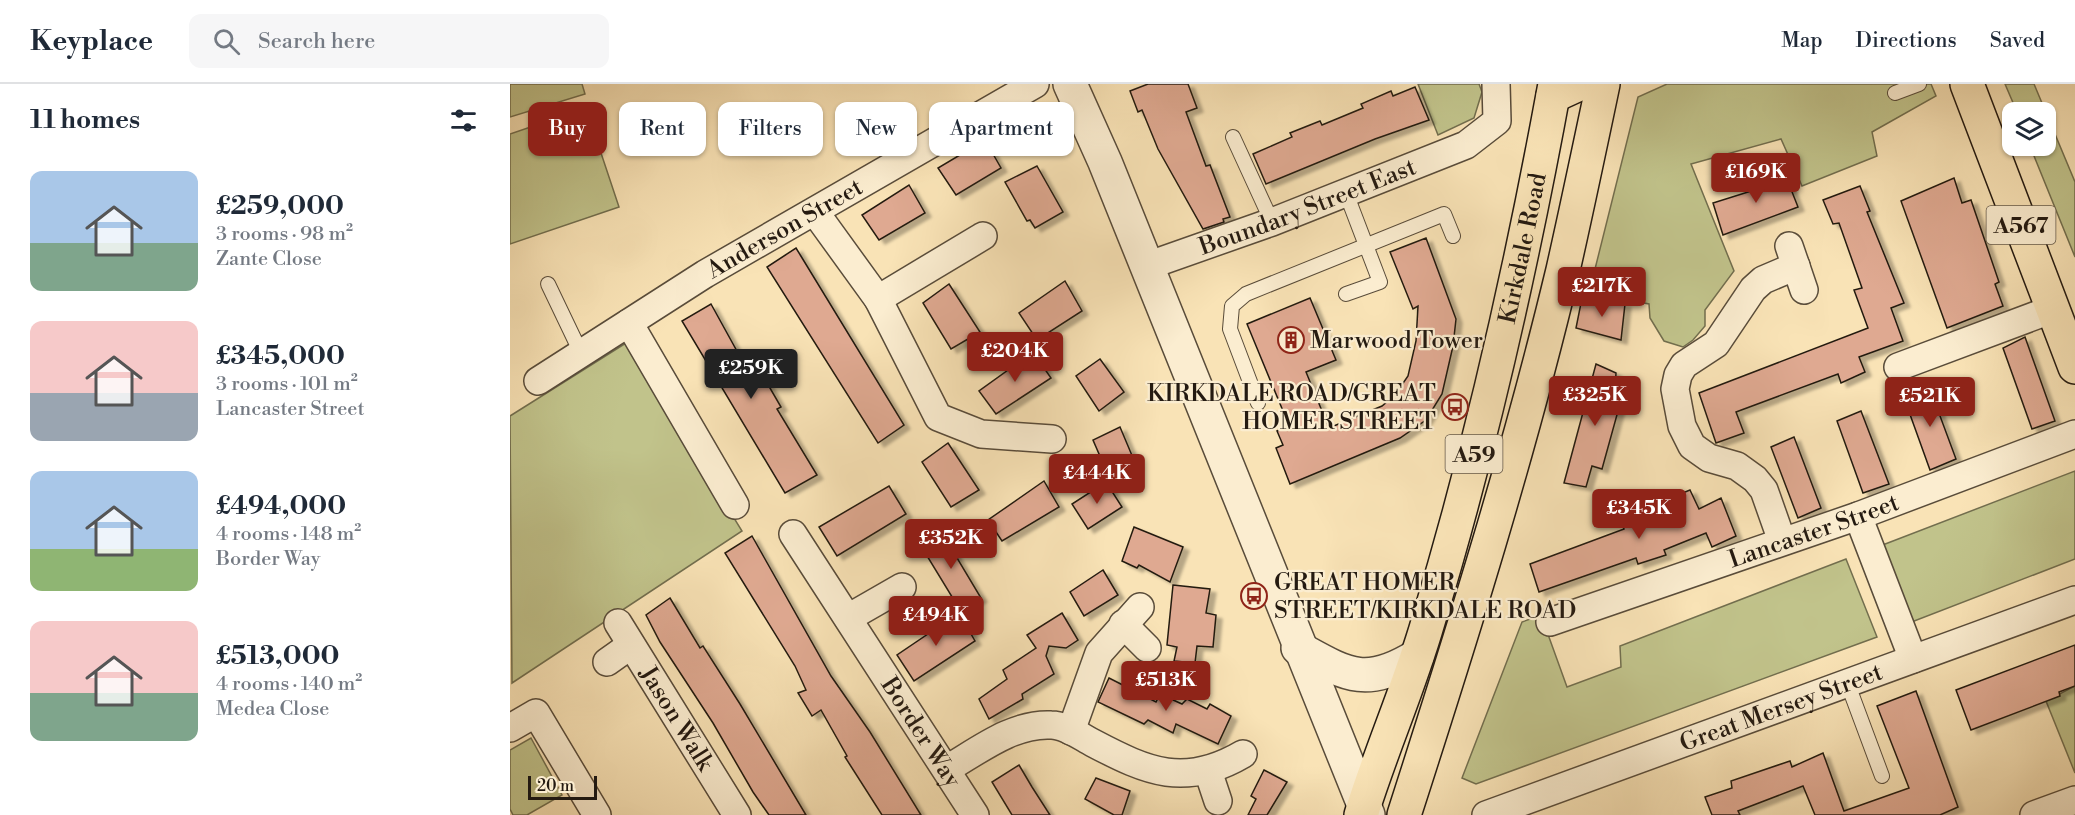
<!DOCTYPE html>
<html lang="en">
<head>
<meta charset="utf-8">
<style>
  body { margin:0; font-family:"Libre Bodoni",serif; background:#f6f6f7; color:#1f2937; height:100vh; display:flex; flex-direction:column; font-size:22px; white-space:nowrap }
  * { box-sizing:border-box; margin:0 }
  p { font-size:20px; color:#747a83 }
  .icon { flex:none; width:33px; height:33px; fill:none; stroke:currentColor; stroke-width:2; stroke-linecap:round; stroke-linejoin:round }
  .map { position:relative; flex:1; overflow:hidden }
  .drawer { display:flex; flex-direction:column; background:#fff; width:510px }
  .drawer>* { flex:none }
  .hud { position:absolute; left:18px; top:18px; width:570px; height:54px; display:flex; gap:12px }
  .fabs { position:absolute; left:1492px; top:18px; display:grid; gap:12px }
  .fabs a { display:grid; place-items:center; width:54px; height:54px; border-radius:12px; background:#fff; box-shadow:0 2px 4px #0004; font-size:30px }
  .scale { position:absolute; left:18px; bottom:15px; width:69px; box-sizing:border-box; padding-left:6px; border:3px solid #241a11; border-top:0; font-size:16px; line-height:21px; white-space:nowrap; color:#241a11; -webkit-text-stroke:4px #fbedd0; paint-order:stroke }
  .price { position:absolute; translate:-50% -51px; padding:0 14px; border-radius:6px; background:#8f2418; color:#fff; font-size:20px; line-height:39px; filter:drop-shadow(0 2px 3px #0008) }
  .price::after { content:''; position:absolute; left:50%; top:36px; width:18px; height:14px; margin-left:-9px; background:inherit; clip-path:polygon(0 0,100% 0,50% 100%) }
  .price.selected { background:#222; color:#fff }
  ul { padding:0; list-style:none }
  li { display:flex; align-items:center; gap:18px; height:150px; padding:0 30px }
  li span { display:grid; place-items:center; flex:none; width:168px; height:120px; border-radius:12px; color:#555 }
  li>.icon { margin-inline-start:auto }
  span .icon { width:72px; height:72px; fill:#fffc; stroke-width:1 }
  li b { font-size:26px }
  h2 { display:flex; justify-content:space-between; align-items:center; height:72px; padding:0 30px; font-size:26px }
  .tag { padding:0 21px; border-radius:12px; background:#fff; box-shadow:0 2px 4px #0004; font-size:21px; line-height:54px }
  .tag.selected { background:#8f2418; color:#fff }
  header { display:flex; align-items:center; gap:36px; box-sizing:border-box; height:84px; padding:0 30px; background:#fff; border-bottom:2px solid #e0e1e3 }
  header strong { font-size:28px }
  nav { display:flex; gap:33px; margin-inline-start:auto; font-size:21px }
  .search { width:420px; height:54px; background:#f6f6f7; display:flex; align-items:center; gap:15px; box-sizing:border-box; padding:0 21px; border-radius:12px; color:#747a83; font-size:22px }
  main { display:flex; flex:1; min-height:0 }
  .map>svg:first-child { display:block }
  .green { fill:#c1c38b; stroke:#726e4e; stroke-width:1.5 }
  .building { fill:#dfa991; stroke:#241a11; stroke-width:1.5; filter:url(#shadow) }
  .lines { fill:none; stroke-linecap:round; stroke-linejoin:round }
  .service-casing { stroke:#594c3a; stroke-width:16 }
  .minor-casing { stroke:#594c3a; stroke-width:30 }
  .tertiary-casing { stroke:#594c3a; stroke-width:36 }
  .primary-casing { stroke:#241a11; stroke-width:36 }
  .trunk-casing { stroke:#241a11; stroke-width:36 }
  .service { stroke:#fbedd0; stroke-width:14 }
  .minor { stroke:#fbedd0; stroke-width:27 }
  .tertiary { stroke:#fbedd0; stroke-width:33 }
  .primary { stroke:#f9e3b6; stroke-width:33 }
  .trunk { stroke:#f9e3b6; stroke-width:33 }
  .labels { text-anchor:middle; stroke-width:4.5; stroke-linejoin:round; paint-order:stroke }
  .shield { fill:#fbedd0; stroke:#64594a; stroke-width:1.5 }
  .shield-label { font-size:22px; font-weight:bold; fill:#241a11 }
  .street-label { font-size:24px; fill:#241a11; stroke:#fbedd0 }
  .poi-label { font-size:24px; fill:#241a11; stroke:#fbedd0; text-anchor:start }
</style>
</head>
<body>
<header>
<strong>Keyplace</strong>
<div class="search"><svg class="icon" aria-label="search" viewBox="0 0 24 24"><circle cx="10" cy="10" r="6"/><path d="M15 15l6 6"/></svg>Search here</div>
<nav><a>Map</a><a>Directions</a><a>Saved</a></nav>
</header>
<main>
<section class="drawer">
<h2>11 homes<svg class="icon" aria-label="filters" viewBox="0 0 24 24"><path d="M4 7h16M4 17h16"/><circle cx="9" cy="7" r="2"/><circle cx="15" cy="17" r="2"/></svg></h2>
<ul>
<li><span style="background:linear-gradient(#a9c7e8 60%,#7fa58c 0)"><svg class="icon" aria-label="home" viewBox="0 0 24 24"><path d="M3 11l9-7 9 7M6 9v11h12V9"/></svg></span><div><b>£259,000</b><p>3 rooms · 98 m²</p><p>Zante Close</p></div></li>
<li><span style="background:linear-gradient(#f6c9c9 60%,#9aa5b1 0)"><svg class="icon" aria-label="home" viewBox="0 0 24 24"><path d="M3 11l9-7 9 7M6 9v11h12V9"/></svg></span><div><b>£345,000</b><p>3 rooms · 101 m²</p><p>Lancaster Street</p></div></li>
<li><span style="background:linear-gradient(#a9c7e8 65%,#8fb573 0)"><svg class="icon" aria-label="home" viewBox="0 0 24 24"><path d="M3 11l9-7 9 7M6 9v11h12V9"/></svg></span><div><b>£494,000</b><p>4 rooms · 148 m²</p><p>Border Way</p></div></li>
<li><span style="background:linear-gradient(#f6c9c9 60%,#7fa58c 0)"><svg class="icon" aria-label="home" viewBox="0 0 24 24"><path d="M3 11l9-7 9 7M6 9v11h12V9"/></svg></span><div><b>£513,000</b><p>4 rooms · 140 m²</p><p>Medea Close</p></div></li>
</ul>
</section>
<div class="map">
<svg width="1565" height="731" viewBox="0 0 1565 731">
  <defs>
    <filter id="shadow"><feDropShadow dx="6" dy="4" stdDeviation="1.5" flood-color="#0004"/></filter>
  </defs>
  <rect width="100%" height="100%" fill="#f9e3b6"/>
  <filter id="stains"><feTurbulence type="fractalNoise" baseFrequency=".00333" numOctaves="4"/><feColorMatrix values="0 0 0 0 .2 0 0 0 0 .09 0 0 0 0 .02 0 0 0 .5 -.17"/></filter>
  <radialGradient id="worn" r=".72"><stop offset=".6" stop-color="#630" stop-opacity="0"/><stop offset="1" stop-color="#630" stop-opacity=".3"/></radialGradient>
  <g class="green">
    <path d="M0 0H72L75 10 0 33Z"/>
    <path d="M908 0H969L972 8 964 34 928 51Z"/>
    <path d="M1157 0H1421L1426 12 1362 48 1367 72 1292 102 1271 55 1181 80 1224 187 1195 226V242L1183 256 1173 263 1154 257 1140 234 1139 220 1079 209 1128 13Z"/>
    <path d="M1495 0H1524L1565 98V173L1520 62H1536V28H1507Z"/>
    <path d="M76 24 109 123 0 160V50Z"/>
    <path d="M116 259 232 447 2 599 0 332Z"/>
    <path d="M1565 387V475L1399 539 1370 462Z"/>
    <path d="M1336 475 1367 553 966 700 952 694 1012 538 1031 531 1057 603 1111 583 1110 562Z"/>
    <path d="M1565 602V689L1536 617Z"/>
    <path d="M21 654 52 711 17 731H3L0 725V666Z"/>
  </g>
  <g class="building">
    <path d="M638 0H678L687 24 676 28 696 82 700 81 720 133 713 135 714 138 693 145 648 65 632 26 628 28 620 7Z"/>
    <path d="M905 3 919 36 865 55 756 100 743 70 782 53 780 49 810 37 812 41 853 24 851 20 881 7 883 12Z"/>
    <path d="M475 56 491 84 446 111 428 84Z"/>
    <path d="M527 82 553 128 525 144 520 136 517 137 495 98Z"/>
    <path d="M1273 85 1288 123 1213 151 1203 119 1254 103 1251 94Z"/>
    <path d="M1444 94 1452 119 1461 116 1489 198 1485 200 1493 222 1437 244 1391 117Z"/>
    <path d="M399 101 415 129 369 156 352 131Z"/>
    <path d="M1350 102 1360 127 1357 128 1394 219 1381 224 1393 257 1349 273 1355 288 1331 299 1328 290 1226 328 1234 349 1206 359 1189 309 1358 244 1344 206 1352 204 1329 139 1323 140 1313 116Z"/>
    <path d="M916 154 946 235 943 262 932 310 916 336 890 354 780 400 766 364 773 361 767 347 776 343 771 328 773 327 737 240 800 214 826 276 796 288 819 344 872 322 885 311 898 292 906 257 908 222 903 225 880 168Z"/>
    <path d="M286 164 394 341 368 359 257 183Z"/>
    <path d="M555 197 572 227 527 256 509 229Z"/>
    <path d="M439 200 470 248 441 265 413 219Z"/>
    <path d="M1072 214 1115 220 1111 256 1066 244Z"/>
    <path d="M201 220 233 278 242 273 271 323 267 325 307 391 275 409 172 237Z"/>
    <path d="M1515 253 1545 337 1522 345 1493 264Z"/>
    <path d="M523 268 541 294 486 330 469 307Z"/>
    <path d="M590 275 614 308 589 327 566 292Z"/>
    <path d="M1086 280 1106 289 1105 306 1113 309 1092 385 1082 382 1076 403 1054 399Z"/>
    <path d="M1420 305 1446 375 1420 386 1393 311Z"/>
    <path d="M1351 327 1379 400 1353 409 1327 337Z"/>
    <path d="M610 343 626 381 599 393 583 356Z"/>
    <path d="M1284 353 1311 424 1288 434 1261 363Z"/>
    <path d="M438 359 469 406 441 423 412 378Z"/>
    <path d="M534 397 549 423 492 457 478 436Z"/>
    <path d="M596 398 612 423 578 445 562 420Z"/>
    <path d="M379 402 396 430 327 472 309 443Z"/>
    <path d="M1180 406 1189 425 1211 414 1226 452 1202 463 1196 449 1154 466 1156 471 1128 480 1126 474 1029 508 1020 480 1114 445 1113 441 1140 432 1135 424Z"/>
    <path d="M624 443 673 463 660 498 629 481 627 484 612 477Z"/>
    <path d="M436 447 449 465 444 469 471 514 450 526 411 462Z"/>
    <path d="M242 452 321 592 360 648 411 731H372L335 673 337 672 311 626 302 632 288 609 296 606 285 582 215 469Z"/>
    <path d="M593 486 608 511 574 532 560 508Z"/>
    <path d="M663 501 700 505 696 529 706 531 703 563 687 562 685 579 664 577 667 563 657 561Z"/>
    <path d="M160 514 190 564 193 562 230 620 296 731H259L243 708 203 639 150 558 136 531Z"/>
    <path d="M449 529 465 557 404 597 387 571Z"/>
    <path d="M552 529 568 556 556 564 539 562 536 572 544 590 512 610 513 615 479 635 469 615 497 595 493 586 526 564 517 551Z"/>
    <path d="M1565 561V602L1549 608 1550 612 1461 646 1446 606Z"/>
    <path d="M599 594 646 618 650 610 672 620 677 615 697 625 700 620 721 632 708 660 666 640 663 649 638 636 634 640 588 618Z"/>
    <path d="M1406 607 1448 723 1430 731H1305L1293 702 1228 727 1230 731H1202L1195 713 1222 704 1221 697 1280 677 1282 683 1313 669 1334 727 1399 704 1367 622Z"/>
    <path d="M509 681 522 703 540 731H502L482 698Z"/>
    <path d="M754 686 777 698 757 731H738L746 715 741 712Z"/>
    <path d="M586 694 620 707 612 731H604L575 715Z"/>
  </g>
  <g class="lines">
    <defs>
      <g id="service">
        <path d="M1385 9 1409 0"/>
        <path d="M723 53 762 138"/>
        <path d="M38 200 71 269"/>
        <path d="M836 210 870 198 836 109"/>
        <path d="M748 319 720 245 722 222 736 210 934 130 943 152"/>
        <path d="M1337 598 1372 692"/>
      </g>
      <g id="minor">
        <path d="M305 128 368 215 428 333 471 350 542 355"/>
        <path d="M1279 162 1294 206"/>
        <path id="s1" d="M637 182 762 138 956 61 987 37 986 0"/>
        <path d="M368 215 473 152"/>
        <path d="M119 239 225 421"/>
        <path d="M1388 283 1543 225"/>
        <path id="s2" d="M28 297 195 190 525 0"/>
        <path d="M1348 432 1403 575"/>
        <path id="s3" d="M283 450 465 731"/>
        <path d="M1272 457 1254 406 1245 395 1227 382 1199 374 1182 362 1172 342 1165 305 1168 291 1174 281 1206 260 1243 205 1253 196 1286 182"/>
        <path d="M338 534 392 503"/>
        <path id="s4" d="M1040 538 1348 432 1565 350"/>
        <path id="s5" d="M108 539 227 731"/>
        <path d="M613 540 637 564"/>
        <path d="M97 578 121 561"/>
        <path d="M0 644 26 629 87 731"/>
        <path d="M561 647 589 569 630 523"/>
        <path d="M437 685C468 667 503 639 541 641 555 641 570 652 583 659 638 688 675 704 733 670"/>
        <path d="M698 687 708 717"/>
        <path id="s6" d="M976 731 1565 516"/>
        <path d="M1524 731 1565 716"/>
      </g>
      <g id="tertiary">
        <path d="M560 0 595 78 858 731"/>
        <path d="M788 564C837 591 855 604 907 572"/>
      </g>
      <g id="primary">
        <path d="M1457 0 1565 283"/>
        <path d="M1043 12 1069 0"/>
      </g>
      <g id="trunk">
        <path id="s7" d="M851 731C871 666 899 604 918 538 971 363 1012 181 1045 0"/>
        <path d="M894 731C952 551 1009 370 1053 186 1067 124 1080 62 1093 0"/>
      </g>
    </defs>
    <use href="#service" class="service-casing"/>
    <use href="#minor" class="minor-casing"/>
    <use href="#tertiary" class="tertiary-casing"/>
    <use href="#primary" class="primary-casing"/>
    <use href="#trunk" class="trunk-casing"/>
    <use href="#service" class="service"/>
    <use href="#minor" class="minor"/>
    <use href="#tertiary" class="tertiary"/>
    <use href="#primary" class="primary"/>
    <use href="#trunk" class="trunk"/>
  </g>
  <defs>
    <symbol id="building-ring" viewBox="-11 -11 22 22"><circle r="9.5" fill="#fbedd0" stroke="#8f2418" stroke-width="1.5"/><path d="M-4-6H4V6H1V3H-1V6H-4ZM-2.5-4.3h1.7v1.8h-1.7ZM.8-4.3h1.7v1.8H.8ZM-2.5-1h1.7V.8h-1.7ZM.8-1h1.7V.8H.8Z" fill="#8f2418"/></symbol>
    <symbol id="bus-ring" viewBox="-11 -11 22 22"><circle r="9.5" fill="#fbedd0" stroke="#8f2418" stroke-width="1.5"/><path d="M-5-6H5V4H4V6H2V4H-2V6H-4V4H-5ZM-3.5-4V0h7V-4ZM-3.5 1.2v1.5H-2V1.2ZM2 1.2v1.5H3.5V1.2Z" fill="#8f2418"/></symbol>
  </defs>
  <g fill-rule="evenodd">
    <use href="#building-ring" x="766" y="241" width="30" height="30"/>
    <use href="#bus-ring" x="930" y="308" width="30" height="30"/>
    <use href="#bus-ring" x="729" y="497" width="30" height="30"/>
  </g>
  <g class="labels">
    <g class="shield">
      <rect x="1476.5" y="122" width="69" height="38" rx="4.5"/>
      <rect x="935.5" y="351" width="57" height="38" rx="4.5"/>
    </g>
    <g class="shield-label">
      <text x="1511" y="149">A567</text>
      <text x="964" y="378">A59</text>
    </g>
    <g class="street-label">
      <text dy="8" stroke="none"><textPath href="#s1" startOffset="171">Boundary Street East</textPath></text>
      <text dy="8" stroke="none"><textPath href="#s2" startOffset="290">Anderson Street</textPath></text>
      <text dy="8" stroke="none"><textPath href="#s7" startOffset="590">Kirkdale Road</textPath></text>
      <text dy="8" stroke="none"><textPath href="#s4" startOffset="279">Lancaster Street</textPath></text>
      <text dy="8" stroke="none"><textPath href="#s6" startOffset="314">Great Mersey Street</textPath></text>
      <text dy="8" stroke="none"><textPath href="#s5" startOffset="112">Jason Walk</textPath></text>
      <text dy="8" stroke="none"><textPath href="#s3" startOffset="236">Border Way</textPath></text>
    </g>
    <g class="poi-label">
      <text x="800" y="264">Marwood Tower</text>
      <text x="926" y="317" text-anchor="end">KIRKDALE ROAD/GREAT<tspan x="926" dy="28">HOMER STREET</tspan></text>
      <text x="764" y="506">GREAT HOMER<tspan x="764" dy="28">STREET/KIRKDALE ROAD</tspan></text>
    </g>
  </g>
  <rect width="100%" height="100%" filter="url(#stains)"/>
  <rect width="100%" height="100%" fill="url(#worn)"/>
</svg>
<div class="fabs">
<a><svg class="icon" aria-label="layers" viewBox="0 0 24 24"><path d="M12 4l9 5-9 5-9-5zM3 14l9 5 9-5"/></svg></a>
</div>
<div class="scale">20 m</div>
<b class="price" style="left:1246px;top:120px">£169K</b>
<b class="price" style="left:1092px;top:234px">£217K</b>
<b class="price" style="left:505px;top:299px">£204K</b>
<b class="price selected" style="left:241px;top:316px">£259K</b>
<b class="price" style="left:1085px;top:343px">£325K</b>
<b class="price" style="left:1420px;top:344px">£521K</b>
<b class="price" style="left:587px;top:421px">£444K</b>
<b class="price" style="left:1129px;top:456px">£345K</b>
<b class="price" style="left:441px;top:486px">£352K</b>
<b class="price" style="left:426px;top:563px">£494K</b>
<b class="price" style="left:656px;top:628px">£513K</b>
<div class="hud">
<a class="tag selected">Buy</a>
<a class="tag">Rent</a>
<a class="tag">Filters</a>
<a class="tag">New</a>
<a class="tag">Apartment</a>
</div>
</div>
</main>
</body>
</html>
